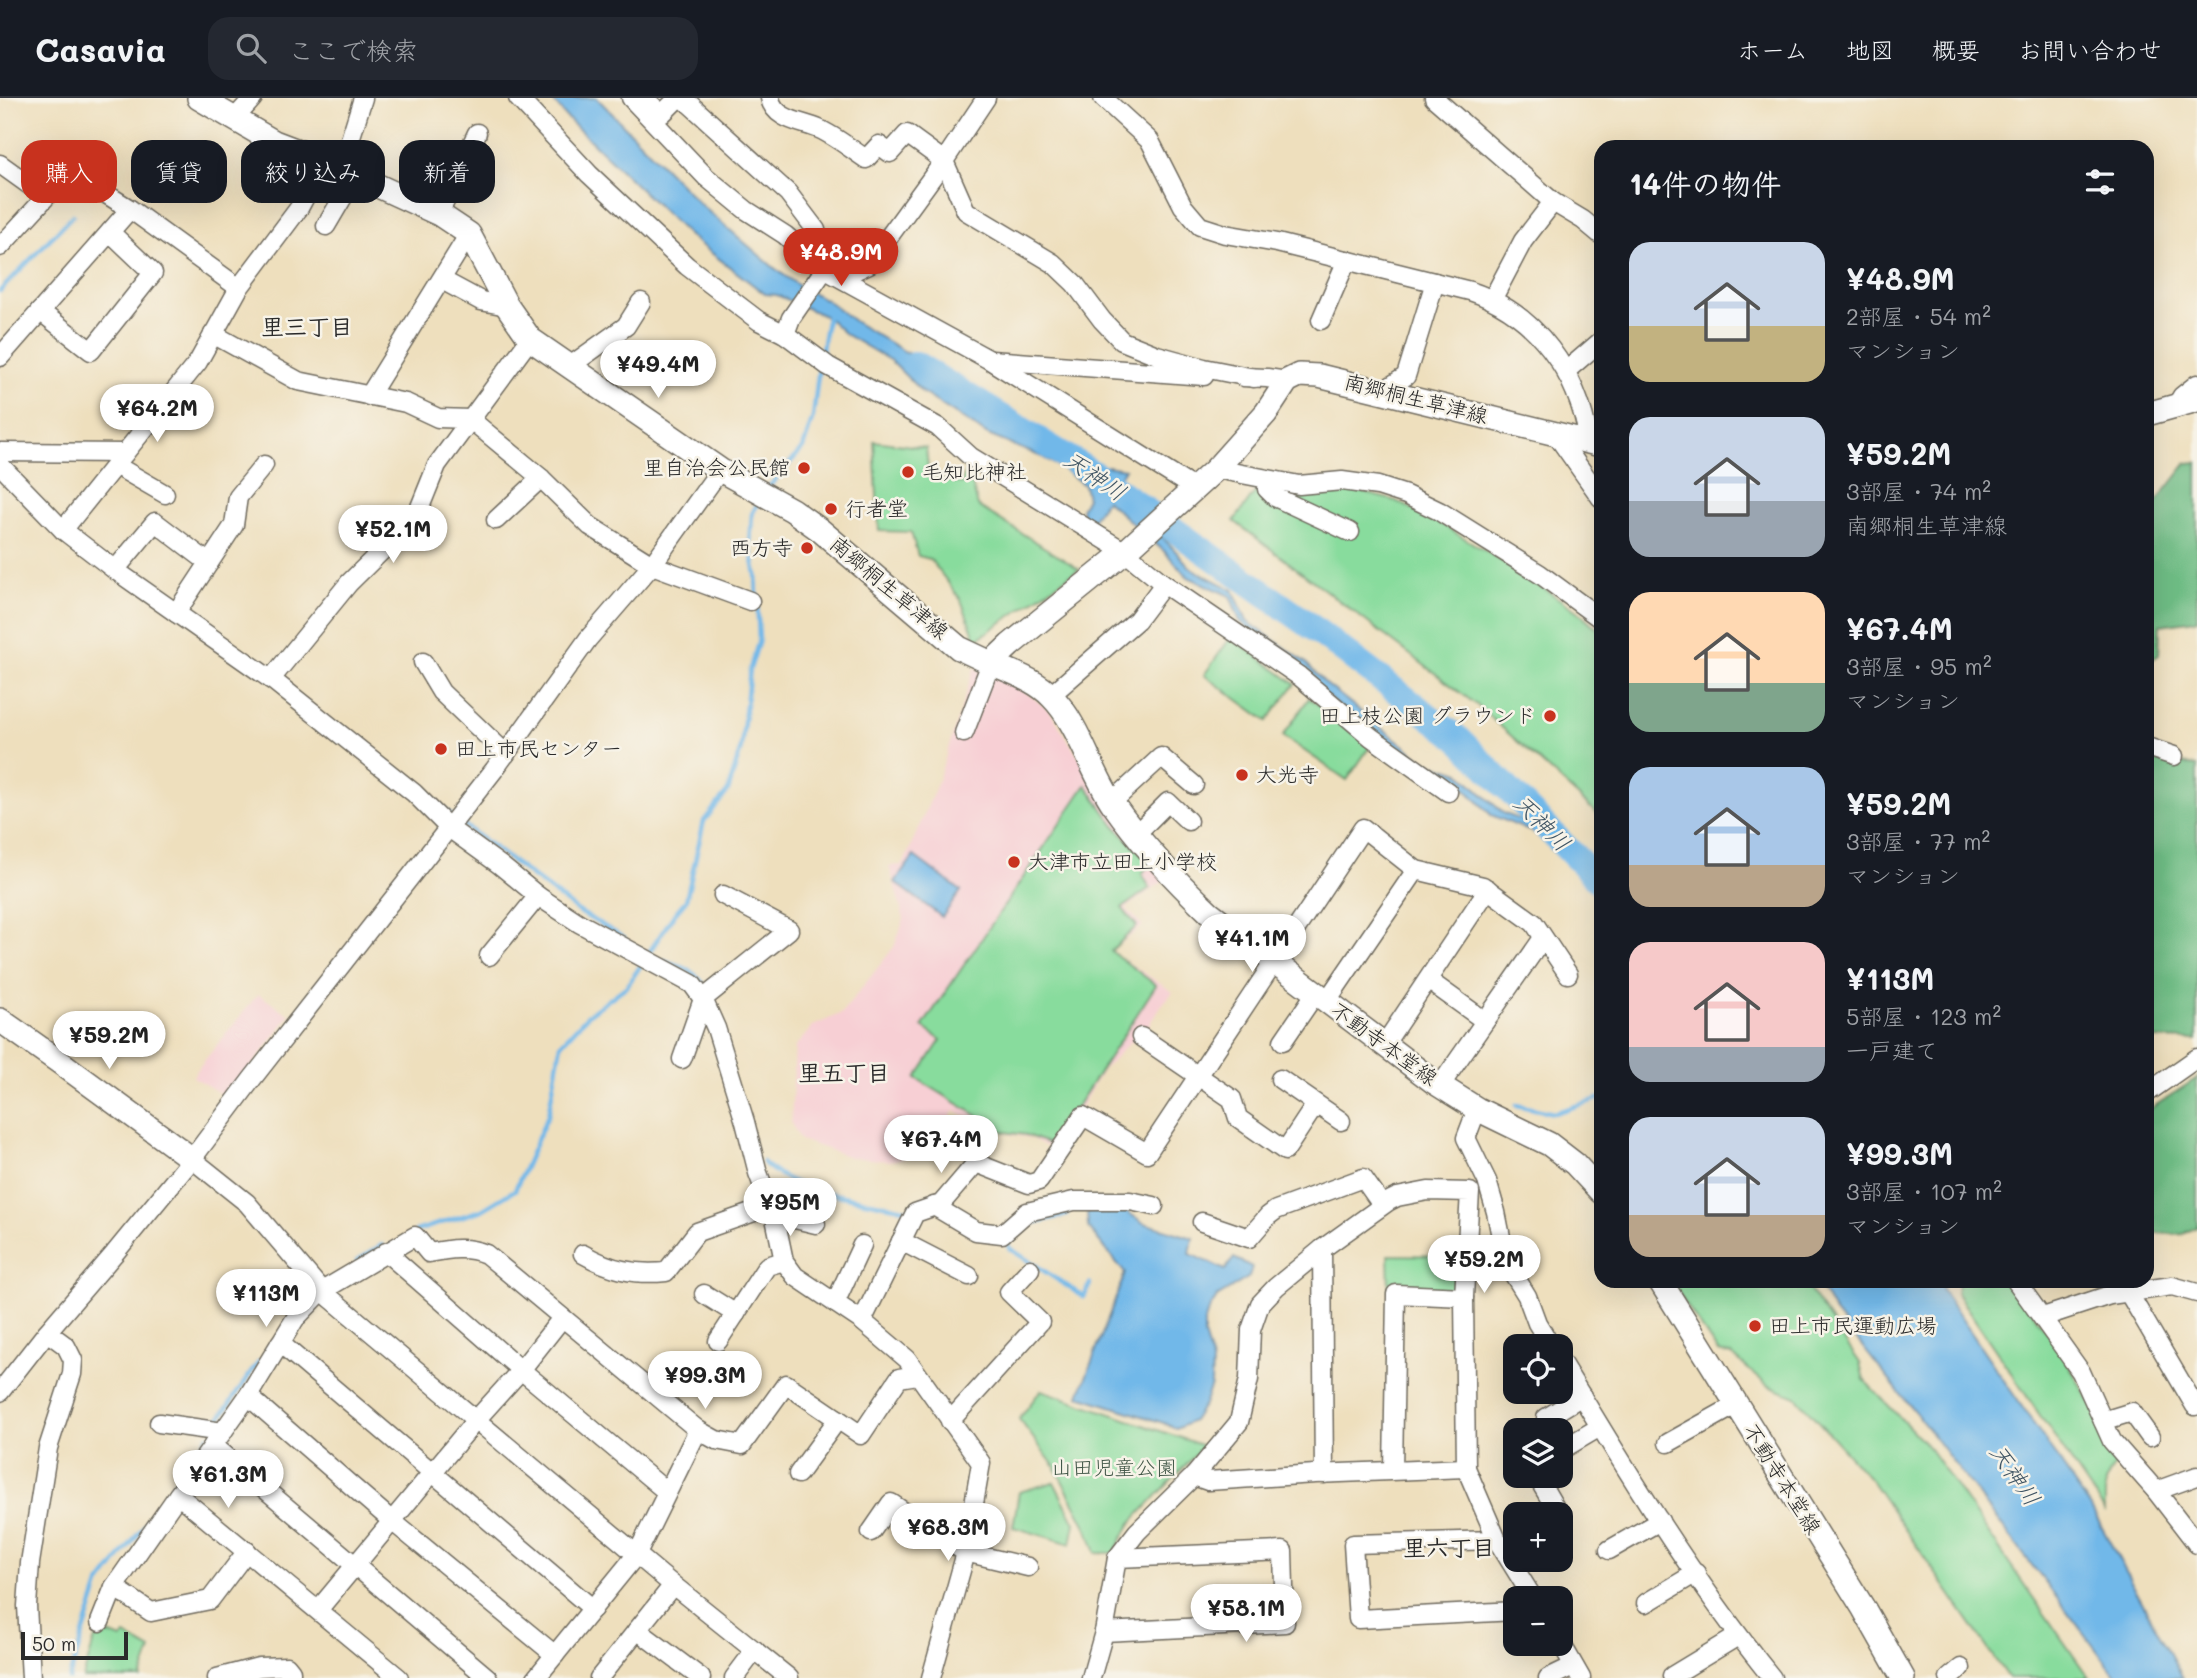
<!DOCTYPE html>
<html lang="ja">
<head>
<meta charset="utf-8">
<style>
  body { margin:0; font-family:Mali,"Klee One",sans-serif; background:#242831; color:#f1f3f6; height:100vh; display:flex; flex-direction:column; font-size:26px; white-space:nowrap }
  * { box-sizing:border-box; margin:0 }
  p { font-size:23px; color:#9ea1a6 }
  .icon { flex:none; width:38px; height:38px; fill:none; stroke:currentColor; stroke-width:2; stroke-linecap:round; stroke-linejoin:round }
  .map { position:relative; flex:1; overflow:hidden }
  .panel { position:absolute; left:1594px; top:42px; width:560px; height:1148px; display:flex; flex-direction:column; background:#171b24; border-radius:21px; box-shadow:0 7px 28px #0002 }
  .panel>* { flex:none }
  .banner { position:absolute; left:21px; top:42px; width:665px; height:63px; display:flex; gap:14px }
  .buttons { position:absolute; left:1503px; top:1236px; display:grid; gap:14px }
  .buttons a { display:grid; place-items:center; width:70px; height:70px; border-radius:14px; background:#171b24; box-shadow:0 7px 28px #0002; font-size:35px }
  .scale { position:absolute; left:21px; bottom:18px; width:107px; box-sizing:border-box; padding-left:7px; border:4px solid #2b2b2b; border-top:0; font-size:19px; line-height:24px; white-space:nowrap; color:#2b2b2b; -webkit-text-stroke:5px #f7f3e8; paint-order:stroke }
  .price { position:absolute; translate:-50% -60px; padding:0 16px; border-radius:24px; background:#fff; color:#222; font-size:23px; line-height:46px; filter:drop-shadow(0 2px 4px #0008) }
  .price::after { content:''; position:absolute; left:50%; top:42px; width:21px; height:16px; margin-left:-10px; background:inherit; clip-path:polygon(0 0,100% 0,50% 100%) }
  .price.active { background:#c8321e; color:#fff }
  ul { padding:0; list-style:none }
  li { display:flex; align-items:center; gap:21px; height:175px; padding:0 35px }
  li span { display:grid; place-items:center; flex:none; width:196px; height:140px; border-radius:21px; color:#555 }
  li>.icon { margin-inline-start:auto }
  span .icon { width:84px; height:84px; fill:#fffc; stroke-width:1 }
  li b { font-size:30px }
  h2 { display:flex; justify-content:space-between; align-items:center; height:84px; padding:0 35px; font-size:30px }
  .tag { padding:0 24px; border-radius:21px; background:#171b24; box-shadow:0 7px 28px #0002; font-size:24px; line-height:63px }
  .tag.active { background:#c8321e; color:#fff }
  header { display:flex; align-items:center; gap:42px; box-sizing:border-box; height:98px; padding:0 35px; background:#171b24; border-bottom:2px solid #363941 }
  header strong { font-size:33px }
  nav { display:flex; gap:38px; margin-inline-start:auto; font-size:24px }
  .search { width:490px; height:63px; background:#242831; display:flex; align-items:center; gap:18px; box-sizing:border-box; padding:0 24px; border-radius:21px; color:#9ea1a6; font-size:26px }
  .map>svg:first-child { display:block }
  .built { fill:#f7cfd4 }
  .green { fill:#88dc9d; stroke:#5a8464; stroke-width:2 }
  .forest { fill:#6ebc84; stroke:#4c7458; stroke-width:2 }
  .water { fill:#71b8e9; stroke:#4e728a; stroke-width:2 }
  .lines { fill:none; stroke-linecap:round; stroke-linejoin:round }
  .stream { stroke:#71b8e9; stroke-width:4.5 }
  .river { stroke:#71b8e9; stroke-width:26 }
  .minor-casing { stroke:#6f6a5e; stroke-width:21 }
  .major-casing { stroke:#6f6a5e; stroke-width:26 }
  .minor { stroke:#fff; stroke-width:18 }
  .major { stroke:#fff; stroke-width:23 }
  .poi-dot { fill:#c8321e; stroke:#f7f3e8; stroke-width:2.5 }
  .labels { text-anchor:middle; stroke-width:5; stroke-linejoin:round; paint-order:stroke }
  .street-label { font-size:21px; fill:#2b2b2b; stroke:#f7f3e8 }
  .poi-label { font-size:21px; fill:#2b2b2b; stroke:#f7f3e8; text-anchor:start }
  .park-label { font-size:21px; fill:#425748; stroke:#f7f3e8 }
  .neighbourhood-label { font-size:23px; font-weight:bold; fill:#2b2b2b; stroke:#f7f3e8 }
  .water-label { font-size:23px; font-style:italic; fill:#405564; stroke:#f7f3e8 }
</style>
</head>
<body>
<header>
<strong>Casavia</strong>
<div class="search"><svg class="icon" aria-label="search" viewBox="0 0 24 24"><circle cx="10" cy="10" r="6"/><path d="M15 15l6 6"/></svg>ここで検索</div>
<nav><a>ホーム</a><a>地図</a><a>概要</a><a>お問い合わせ</a></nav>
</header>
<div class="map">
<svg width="2197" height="1580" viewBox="0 0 2197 1580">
  <rect width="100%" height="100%" fill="#f7f3e8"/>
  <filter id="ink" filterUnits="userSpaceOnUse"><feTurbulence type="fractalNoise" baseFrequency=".0143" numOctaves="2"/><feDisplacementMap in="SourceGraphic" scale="14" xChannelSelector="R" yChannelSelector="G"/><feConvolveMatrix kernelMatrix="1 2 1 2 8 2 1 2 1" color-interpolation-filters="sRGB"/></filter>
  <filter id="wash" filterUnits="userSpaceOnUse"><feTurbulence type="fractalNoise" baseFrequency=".00686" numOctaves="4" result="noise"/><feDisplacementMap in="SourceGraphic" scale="28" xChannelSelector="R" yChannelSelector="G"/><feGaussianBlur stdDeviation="1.57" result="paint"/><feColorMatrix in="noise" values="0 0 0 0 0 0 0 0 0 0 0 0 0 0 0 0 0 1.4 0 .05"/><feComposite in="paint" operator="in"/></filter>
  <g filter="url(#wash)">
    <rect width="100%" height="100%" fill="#eedfbd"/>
    <g class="built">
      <path d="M974 570 1027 595 1050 613 1071 647 1165 782 1126 810 1143 828 1111 853 1173 894 1161 908 1141 939 1130 944 1102 973 1055 1053 1030 1040 1007 1036 954 1013 934 1043 908 1059 890 1063 850 1059 800 1042 791 1025 795 949 813 928 842 915 894 849 904 821 889 768 903 767 937 686Z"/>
      <path d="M258 896 290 917 228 1000 193 979 196 973Z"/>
    </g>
    <g class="green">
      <path d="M874 343 926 350 929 379 962 385 967 368 978 408 1079 471 976 542 961 502 930 461 918 458 911 434 879 433Z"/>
      <path d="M1258 390 1300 395 1345 390 1396 403 1436 423 1520 474 1581 516 1601 534V719L1478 608 1234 423Z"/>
      <path d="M1231 539 1295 586 1267 623 1204 577Z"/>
      <path d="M1309 600 1373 644 1347 682 1283 638Z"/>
      <path d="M1086 687 1115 728 1150 765 1142 776 1150 790 1122 810 1137 828 1111 853 1156 887 1052 1047 1026 1037 1004 1034 916 980 941 942 922 929Z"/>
      <path d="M1388 1157 1460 1158 1459 1192 1389 1191Z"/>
      <path d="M1670 1183H1803L1860 1265 1864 1282 1930 1351 2089 1580H2008L1871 1382 1796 1299 1768 1288 1732 1257 1718 1254Z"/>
      <path d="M1959 1183H2009L2059 1250 2123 1361C2102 1376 2105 1391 2105 1413L1956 1194Z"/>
      <path d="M1041 1292 1204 1348 1131 1425 1114 1455H1096L1088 1432 1055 1369 1019 1321Z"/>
      <path d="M1054 1384 1075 1425 1071 1446 1013 1429 1019 1394Z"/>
      <path d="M99 1532 121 1541 125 1537 151 1552 141 1580H83L93 1546Z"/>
    </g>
    <g class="forest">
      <path d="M2197 364V522L2160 527 2159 557 2147 565V420L2161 398 2187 365Z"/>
      <path d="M2147 662 2197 668V942L2147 941Z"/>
      <path d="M2197 980V1129L2181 1137 2147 1134V1013Z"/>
    </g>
    <g class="water">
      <path d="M551 0H597L701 107 773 169 799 188 825 201 855 224 949 280 944 291 982 319 1033 343 1057 361 1095 382 1107 368 1125 371 1110 394 1169 446 1192 471 1233 492 1247 523 1305 564 1326 586 1424 663 1460 675 1503 715 1555 736 1578 753 1601 777V789L1549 741 1491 717 1456 681 1431 673 1341 610 1240 523 1230 498 1188 479 1165 454 1106 402 1088 428 1081 411 1087 400 1084 387 1063 371 1042 359 988 337 923 295 891 263 845 236 827 219 777 197 765 196 688 137 566 19Z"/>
      <path d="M914 758 961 793 942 819 895 784Z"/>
      <path d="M1087 1114H1127L1144 1125 1193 1140 1190 1156 1225 1172 1234 1160 1252 1169 1249 1179 1217 1199 1210 1210 1204 1223V1237L1212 1263 1211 1287 1204 1306 1193 1323 1176 1331 1170 1327 1079 1298 1125 1175 1088 1129Z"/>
      <path d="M1817 1183H1944L1942 1192 2092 1411 2183 1580H2118L1915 1314 1833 1212Z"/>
    </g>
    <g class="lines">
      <g class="stream">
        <path d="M0 193 73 117"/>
        <path d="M821 256 828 217"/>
        <path d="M767 391 803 350 813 319 819 268"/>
        <path d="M433 702 453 719"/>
        <path d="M460 724 578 813 624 840"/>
        <path d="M648 856 675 815 686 802 704 723 728 693 741 650 750 571 759 542 756 476 750 448 752 416 760 401"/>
        <path d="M665 863C684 868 698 875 708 893"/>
        <path d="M1516 1007 1554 1015 1601 1000"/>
        <path d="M763 1064C793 1096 870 1101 912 1113"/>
        <path d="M1023 1127 1067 1117"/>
        <path d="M416 1133 482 1112 515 1092 548 1017 561 946 588 917 627 888 643 864"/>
        <path d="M1007 1143 1009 1150 1084 1199 1090 1186"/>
        <path d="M357 1163 382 1147"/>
        <path d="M215 1327 259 1263"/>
        <path d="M69 1580 99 1487 157 1411 208 1338"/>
      </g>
      <path class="river" d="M916 266 1096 377 1312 529 1459 641 1601 785"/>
    </g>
  </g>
  <g filter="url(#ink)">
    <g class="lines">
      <defs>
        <g id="minor">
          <path d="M518 0 589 76 687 168 759 223 785 236 828 268 938 329 971 359 1125 454 1164 486 1299 578 1371 639 1448 694"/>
          <path d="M631 0 706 79 746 112 785 137 824 171 988 261 1195 391"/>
          <path d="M683 0 788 95 816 132 821 155 842 170 854 173 869 166 944 63 986 0"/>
          <path d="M770 0C774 22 803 24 819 31 835 38 851 51 866 61L879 47 890 55 907 36 944 63 966 113 1053 165 1075 186 1102 222 1122 243 1157 257 1204 270 1254 280"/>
          <path d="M1103 0 1150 43 1183 108 1200 128 1225 136 1277 145 1470 193C1537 215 1578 275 1589 343"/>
          <path d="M1434 0 1553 104 1583 122 1601 137"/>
          <path d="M646 2 662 16 678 0"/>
          <path d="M235 20 253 0"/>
          <path d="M0 66 46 99 0 149"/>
          <path d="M341 71 363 0"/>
          <path d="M130 111 239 190"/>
          <path d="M439 116 477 35"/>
          <path d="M326 128 356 77"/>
          <path d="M442 182 481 203 507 208"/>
          <path d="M1493 200 1523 143 1553 104"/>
          <path d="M40 213 91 253 153 175 110 134"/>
          <path d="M1321 222 1347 162"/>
          <path d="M213 236 298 283 406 305 438 320 470 321 541 380 590 428 652 467 750 503"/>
          <path d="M785 236 791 220 831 162"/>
          <path d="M0 259 130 111 87 84"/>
          <path d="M991 262 1204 278"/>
          <path d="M570 268 626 228 641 204"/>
          <path d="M1566 273 1601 243"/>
          <path d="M1243 279 1267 280 1287 283"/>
          <path d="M1383 293 1406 278 1435 184"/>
          <path d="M369 298 469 136"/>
          <path d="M2176 308 2182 298 2197 286"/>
          <path d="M1555 335 1601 400"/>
          <path d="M0 354 125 355"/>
          <path d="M0 367 63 432 115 472 276 585 414 695 449 730 500 767 538 798 579 825 692 886 703 901 716 930 745 1024 758 1075 775 1120 784 1163 795 1178 862 1223 907 1261 981 1365 965 1458 931 1580"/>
          <path d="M115 367 165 396"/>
          <path d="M1216 371 1299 387 1342 383 1378 388 1406 397 1439 413 1540 476 1601 521"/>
          <path d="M1269 382 1267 391 1275 399 1350 434"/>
          <path d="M496 422 541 380"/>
          <path d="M63 432 198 264 239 190 299 110 324 63"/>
          <path d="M115 472 155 424 209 465"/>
          <path d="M176 515 234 427 238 399 264 367"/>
          <path d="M423 564 441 594 506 656"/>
          <path d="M271 581 349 485 416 419 437 367 530 241"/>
          <path d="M1051 597 1137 522 1164 486"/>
          <path d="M964 635 991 565"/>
          <path d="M2147 649 2174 658"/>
          <path d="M1112 704 1161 659 1194 687"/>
          <path d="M1136 736 1168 704 1188 723"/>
          <path d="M489 858 538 798"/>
          <path d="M1428 882 1485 923"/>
          <path d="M1326 904 1416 772"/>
          <path d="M1141 939 1232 1001 1238 1020 1285 1053 1316 1006"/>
          <path d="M1283 943 1315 896"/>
          <path d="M1384 947 1488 791"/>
          <path d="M682 961 703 901 789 832 723 797"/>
          <path d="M1280 981 1341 1023"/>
          <path d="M1440 988 1543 840"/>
          <path d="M2147 995 2197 960"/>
          <path d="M1477 1011 1466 1040 1487 1083 1496 1114 1506 1164 1527 1198 1537 1225 1551 1248"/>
          <path d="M192 1061 247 1105 322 1193 673 1487 789 1580"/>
          <path d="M934 1108 976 1133 1002 1136 1027 1114 1074 1103H1130L1154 1108"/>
          <path d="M774 1116 816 1126"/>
          <path d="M1202 1124 1249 1140 1268 1118 1276 1112 1363 1080 1382 1107"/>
          <path d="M901 1143 969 1178"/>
          <path d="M1322 1151 1324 1376"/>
          <path d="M386 1154 521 1272 667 1394"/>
          <path d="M583 1156C611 1172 634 1177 666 1174L697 1134 771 1108"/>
          <path d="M2016 1183 2081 1274 2112 1343 2156 1393 2197 1446"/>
          <path d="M2128 1194 2195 1308"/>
          <path d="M704 1196 736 1216"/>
          <path d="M835 1205 862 1147"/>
          <path d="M2043 1219 2110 1197 2172 1188 2197 1195"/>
          <path d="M862 1223 915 1115 941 1106 976 1065 1029 1086 1039 1083 1083 1018 1147 1055 1363 730 1416 772 1483 788 1534 825 1568 876"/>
          <path d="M718 1243 767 1168 784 1163"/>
          <path d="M280 1245 593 1511"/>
          <path d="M1561 1264C1626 1372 1692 1481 1772 1580"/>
          <path d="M0 1294 47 1234 114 1156 192 1061 252 981 494 672 588 541 652 467 720 372"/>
          <path d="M248 1298 392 1423 555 1557"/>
          <path d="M1546 1320 1582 1298"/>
          <path d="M950 1323 1040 1224 1009 1194 1030 1171"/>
          <path d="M2103 1323 2132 1314 2150 1339"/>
          <path d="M159 1325 223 1334"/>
          <path d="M698 1332 716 1342 742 1347 786 1286 861 1337 899 1280 917 1277"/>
          <path d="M1668 1345 1736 1307"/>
          <path d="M213 1347 488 1580"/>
          <path d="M1561 1352 1600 1329"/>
          <path d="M1393 1372 1396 1196 1464 1199"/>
          <path d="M798 1376 838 1321"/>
          <path d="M1536 1377 1557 1413"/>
          <path d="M1194 1378 1208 1383 1315 1376 1466 1370"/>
          <path d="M2156 1393 2197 1378"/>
          <path d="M178 1397 114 1489 151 1514 210 1502 247 1453"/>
          <path d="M871 1434 891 1405 965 1454 1028 1469"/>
          <path d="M1497 1442 1353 1446 1358 1521 1516 1513"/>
          <path d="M1609 1452 1660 1423"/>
          <path d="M1646 1505 1696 1475"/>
          <path d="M318 1512 476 1322 521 1272 562 1220"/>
          <path d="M100 1524 114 1489"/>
          <path d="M637 1532 701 1580"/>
          <path d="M1104 1534 1285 1525 1283 1453 1117 1460"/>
          <path d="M1561 1545 1581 1580"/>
          <path d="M1672 1578 1738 1538"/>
          <path d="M31 1580 27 1508 30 1465 48 1350 72 1276 73 1262 66 1248 47 1234"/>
          <path d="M217 1580 259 1569 287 1568 291 1573V1580"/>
          <path d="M399 1580 178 1397 248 1298 295 1221 322 1193 415 1138 429 1155C450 1151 467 1148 486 1156L698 1332 637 1456 536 1580"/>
          <path d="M599 1580 673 1487"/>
          <path d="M734 1580 755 1552"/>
          <path d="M1091 1580 1104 1534 1117 1460 1137 1434 1194 1378 1239 1324 1249 1281 1251 1232 1260 1206 1276 1189 1322 1151 1389 1103 1397 1099 1428 1093 1470 1094 1464 1199 1466 1370 1497 1442 1533 1500"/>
          <path d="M1548 1580 1573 1568"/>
          <path d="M1949 1580 1961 1570"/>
        </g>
        <g id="major">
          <path d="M199 0 274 44 324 63 439 116 469 136 507 208 530 241 720 372 792 412 820 432 959 550 991 565 1010 547 1125 454 1216 371 1266 315 1287 283 1299 277 1319 278 1601 347"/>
          <path d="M2147 316 2197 302"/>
          <path d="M991 565C1011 574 1036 582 1052 599 1079 626 1091 674 1113 706 1141 746 1175 782 1210 815L1434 984 1477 1011 1549 1046 1575 1066 1601 1094"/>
          <path d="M0 922 61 965 192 1061"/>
          <path d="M1660 1183 1864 1511 1903 1580"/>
        </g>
      </defs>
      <use href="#minor" class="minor-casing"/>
      <use href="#major" class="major-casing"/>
      <use href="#minor" class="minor"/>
      <use href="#major" class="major"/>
    </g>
  </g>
  <g class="poi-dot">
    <circle cx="804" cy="370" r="7"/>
    <circle cx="908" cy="374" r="7"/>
    <circle cx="831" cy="411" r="7"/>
    <circle cx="807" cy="450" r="7"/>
    <circle cx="1550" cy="618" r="7"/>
    <circle cx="441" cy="651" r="7"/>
    <circle cx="1242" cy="677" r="7"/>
    <circle cx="1014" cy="764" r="7"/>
    <circle cx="1755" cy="1228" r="7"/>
  </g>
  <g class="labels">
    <g class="street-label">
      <text transform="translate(1416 301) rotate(14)" y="7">南郷桐生草津線</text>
      <text transform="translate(889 490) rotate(40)" y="7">南郷桐生草津線</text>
      <text transform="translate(1384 946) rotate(36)" y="7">不動寺本堂線</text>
      <text transform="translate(1782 1381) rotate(58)" y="7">不動寺本堂線</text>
    </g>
    <g class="poi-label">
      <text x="790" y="377" text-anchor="end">里自治会公民館</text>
      <text x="922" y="381">毛知比神社</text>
      <text x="845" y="418">行者堂</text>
      <text x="793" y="457" text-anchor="end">西方寺</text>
      <text x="1536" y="625" text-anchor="end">田上枝公園 グラウンド</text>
      <text x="455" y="658">田上市民センター</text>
      <text x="1256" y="684">大光寺</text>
      <text x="1028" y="771">大津市立田上小学校</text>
      <text x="1769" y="1235">田上市民運動広場</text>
    </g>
    <g class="park-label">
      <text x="1114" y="1377">山田児童公園</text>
    </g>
    <g class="neighbourhood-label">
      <text x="307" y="237">里三丁目</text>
      <text x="844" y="983">里五丁目</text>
      <text x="1449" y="1458">里六丁目</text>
    </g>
    <g class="water-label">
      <text transform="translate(1095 378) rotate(34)" y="8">天神川</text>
      <text transform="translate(1542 725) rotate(45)" y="8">天神川</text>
      <text transform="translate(2015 1377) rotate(55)" y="8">天神川</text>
    </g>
  </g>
</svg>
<div class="buttons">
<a><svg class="icon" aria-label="locate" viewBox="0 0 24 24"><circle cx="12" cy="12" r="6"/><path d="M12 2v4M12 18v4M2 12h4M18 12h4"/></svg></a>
<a><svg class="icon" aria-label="layers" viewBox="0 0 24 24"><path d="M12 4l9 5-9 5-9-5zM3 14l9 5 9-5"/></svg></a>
<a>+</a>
<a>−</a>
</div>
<div class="scale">50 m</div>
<b class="price active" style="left:841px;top:190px">¥48.9M</b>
<b class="price" style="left:658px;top:302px">¥49.4M</b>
<b class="price" style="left:157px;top:346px">¥64.2M</b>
<b class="price" style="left:393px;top:467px">¥52.1M</b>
<b class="price" style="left:1252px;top:876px">¥41.1M</b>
<b class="price" style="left:109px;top:973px">¥59.2M</b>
<b class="price" style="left:941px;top:1077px">¥67.4M</b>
<b class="price" style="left:790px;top:1140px">¥95M</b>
<b class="price" style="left:1484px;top:1197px">¥59.2M</b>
<b class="price" style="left:266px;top:1231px">¥113M</b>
<b class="price" style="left:705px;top:1313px">¥99.3M</b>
<b class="price" style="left:228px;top:1412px">¥61.3M</b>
<b class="price" style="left:948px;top:1465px">¥68.3M</b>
<b class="price" style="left:1246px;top:1546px">¥58.1M</b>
<div class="banner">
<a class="tag active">購入</a>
<a class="tag">賃貸</a>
<a class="tag">絞り込み</a>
<a class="tag">新着</a>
</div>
<section class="panel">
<h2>14件の物件<svg class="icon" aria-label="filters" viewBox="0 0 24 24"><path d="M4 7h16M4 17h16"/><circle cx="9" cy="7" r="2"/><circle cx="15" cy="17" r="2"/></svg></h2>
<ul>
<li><span style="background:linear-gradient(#c9d6e8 60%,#c2b280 0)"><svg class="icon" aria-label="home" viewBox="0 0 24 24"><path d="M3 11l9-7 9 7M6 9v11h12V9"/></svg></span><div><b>¥48.9M</b><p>2部屋 · 54 m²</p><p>マンション</p></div></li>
<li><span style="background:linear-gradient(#c9d6e8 60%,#9aa5b1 0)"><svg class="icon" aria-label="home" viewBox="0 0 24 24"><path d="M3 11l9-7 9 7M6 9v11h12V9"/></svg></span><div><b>¥59.2M</b><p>3部屋 · 74 m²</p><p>南郷桐生草津線</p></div></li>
<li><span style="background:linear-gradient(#ffd9b3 65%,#7fa58c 0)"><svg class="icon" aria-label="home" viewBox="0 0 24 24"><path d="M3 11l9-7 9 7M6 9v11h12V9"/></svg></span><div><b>¥67.4M</b><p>3部屋 · 95 m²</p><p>マンション</p></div></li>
<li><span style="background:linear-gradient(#a9c7e8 70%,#b9a48a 0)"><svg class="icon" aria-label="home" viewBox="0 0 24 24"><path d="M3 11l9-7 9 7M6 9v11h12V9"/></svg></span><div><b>¥59.2M</b><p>3部屋 · 77 m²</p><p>マンション</p></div></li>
<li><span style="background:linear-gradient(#f6c9c9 75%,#9aa5b1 0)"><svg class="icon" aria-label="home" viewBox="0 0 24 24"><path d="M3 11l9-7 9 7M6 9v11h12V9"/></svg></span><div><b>¥113M</b><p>5部屋 · 123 m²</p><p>一戸建て</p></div></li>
<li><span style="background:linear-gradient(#c9d6e8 70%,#b9a48a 0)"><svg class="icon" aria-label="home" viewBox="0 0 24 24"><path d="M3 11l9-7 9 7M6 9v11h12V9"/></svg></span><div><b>¥99.3M</b><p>3部屋 · 107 m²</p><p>マンション</p></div></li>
</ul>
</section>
</div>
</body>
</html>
